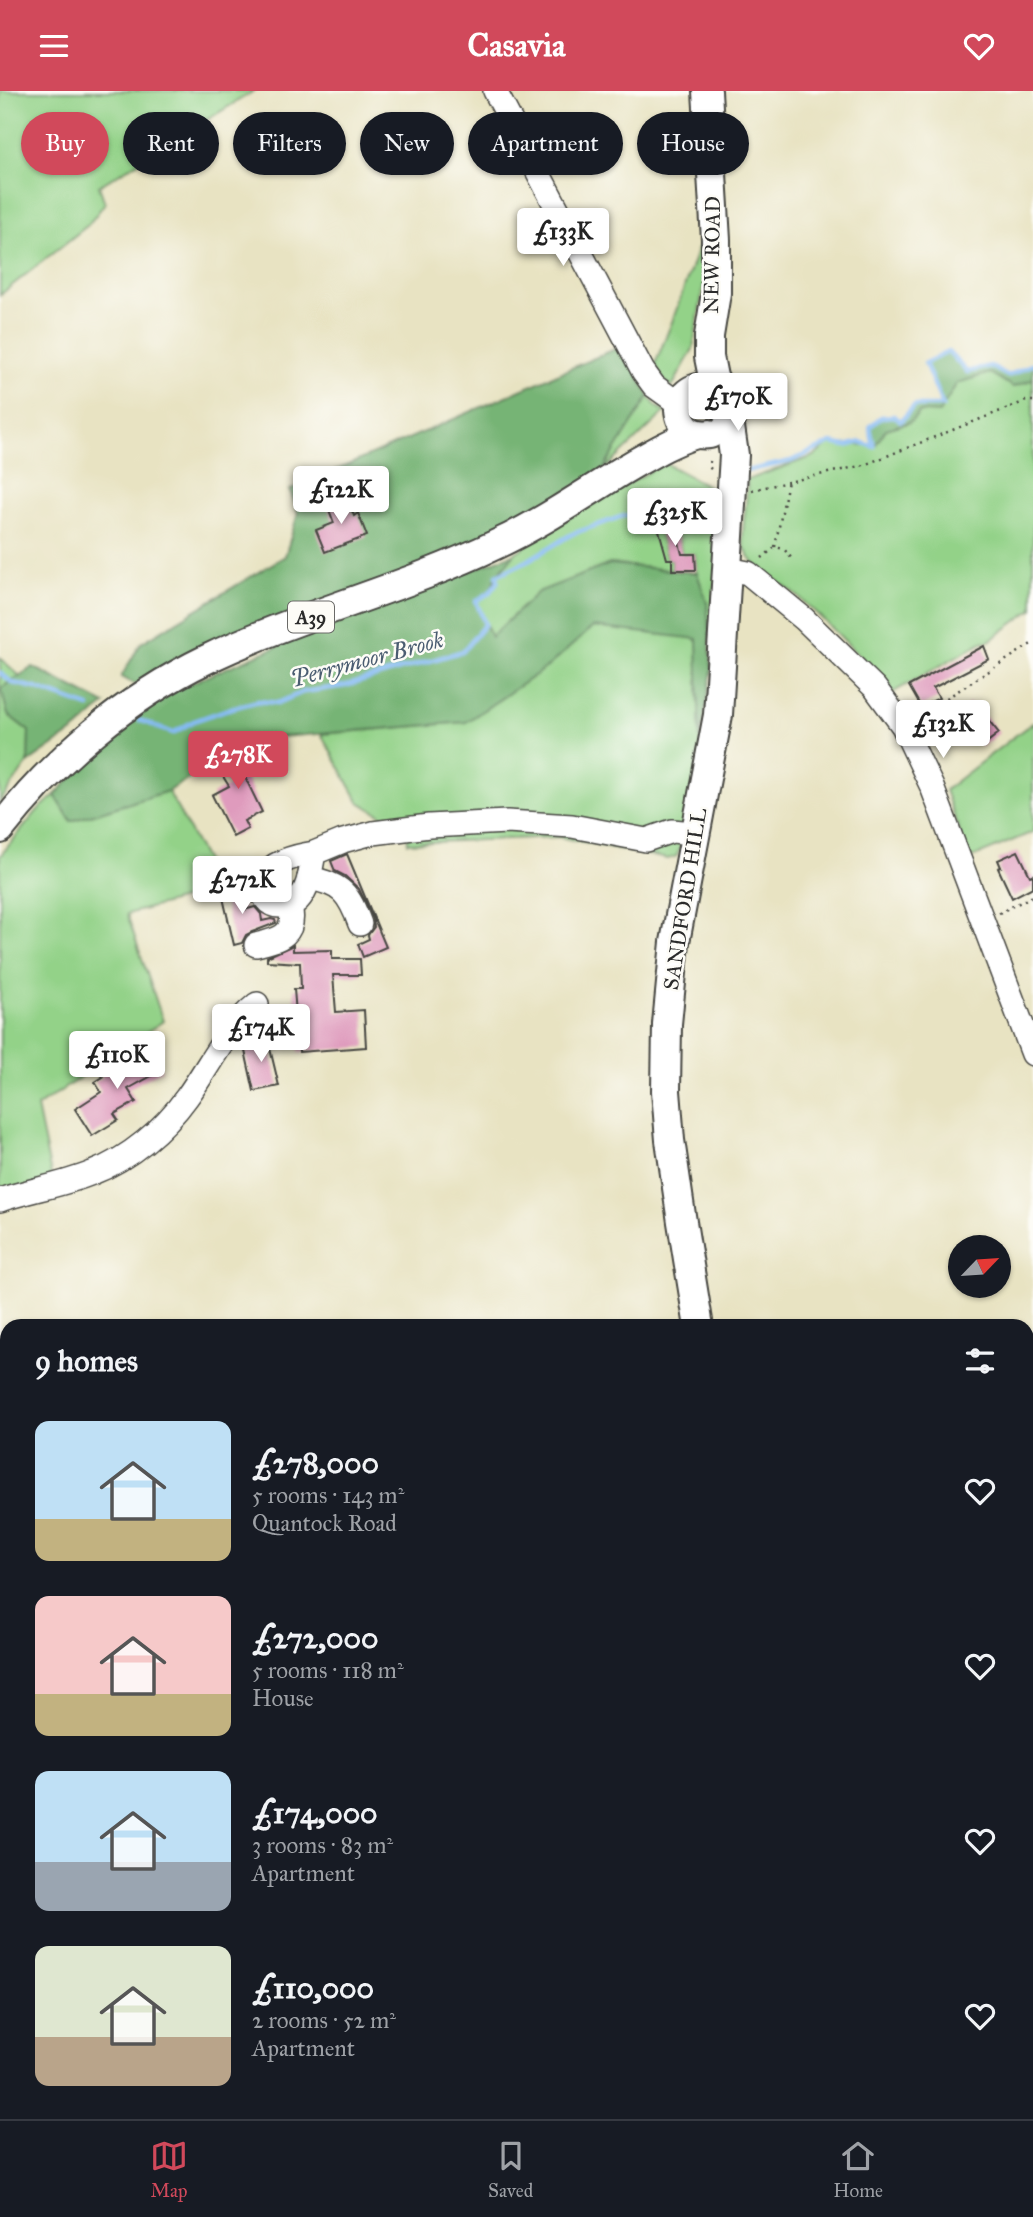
<!DOCTYPE html>
<html lang="en">
<head>
<meta charset="utf-8">
<style>
  body { margin:0; font-family:"IM FELL Great Primer",serif; background:#242831; color:#f1f3f6; height:100vh; display:flex; flex-direction:column; font-size:26px; white-space:nowrap }
  * { box-sizing:border-box; margin:0 }
  p { font-size:23px; color:#9ea1a6 }
  .icon { flex:none; width:38px; height:38px; fill:none; stroke:currentColor; stroke-width:2; stroke-linecap:round; stroke-linejoin:round }
  .map { position:relative; flex:1; overflow:hidden }
  .sheet { position:absolute; left:0px; top:1228px; width:1034px; height:800px; display:flex; flex-direction:column; background:#171b24; border-radius:21px 21px 0 0; box-shadow:0 2px 5px #0004 }
  .sheet>* { flex:none }
  .guide { position:absolute; left:21px; top:21px; width:992px; height:63px; display:flex; gap:14px }
  .needle { width:46px; rotate:65deg }
  .fabs { position:absolute; left:948px; top:1144px; display:grid; gap:14px }
  .fabs a { display:grid; place-items:center; width:63px; height:63px; border-radius:50%; background:#171b24; box-shadow:0 2px 5px #0004; font-size:35px }
  .price { position:absolute; translate:-50% -60px; padding:0 16px; border-radius:7px; background:#fff; color:#222; font-size:23px; line-height:46px; filter:drop-shadow(0 2px 4px #0008) }
  .price::after { content:''; position:absolute; left:50%; top:42px; width:21px; height:16px; margin-left:-10px; background:inherit; clip-path:polygon(0 0,100% 0,50% 100%) }
  .price.current { background:#d1495b; color:#fff }
  ul { padding:0; list-style:none }
  li { display:flex; align-items:center; gap:21px; height:175px; padding:0 35px }
  li span { display:grid; place-items:center; flex:none; width:196px; height:140px; border-radius:14px; color:#555 }
  li>.icon { margin-inline-start:auto }
  span .icon { width:84px; height:84px; fill:#fffc; stroke-width:1 }
  li b { font-size:30px }
  h2 { display:flex; justify-content:space-between; align-items:center; height:84px; padding:0 35px; font-size:30px }
  .chip { padding:0 24px; border-radius:32px; background:#171b24; box-shadow:0 2px 5px #0004; font-size:24px; line-height:63px }
  .chip.current { background:#d1495b; color:#fff }
  header { display:flex; justify-content:space-between; align-items:center; height:91px; padding:0 35px; background:#d1495b; color:#fff; font-size:32px; font-weight:700 }
  .tab-bar { display:flex; justify-content:space-around; align-items:center; height:98px; border-top:2px solid #363941; background:#171b24; font-size:19px; color:#9ea1a6 }
  .tab-bar a { display:grid; justify-items:center; gap:4px }
  .tab-bar .current { color:#d1495b }
  .map>svg:first-child { display:block }
  .green { fill:#93d288; stroke:#5f7e5a; stroke-width:2 }
  .forest { fill:#76b474; stroke:#507050; stroke-width:2 }
  .lines { fill:none; stroke-linecap:round; stroke-linejoin:round }
  .stream { stroke:#86bbf4; stroke-width:4.5 }
  .building { fill:#df9bbd }
  .minor-casing { stroke:#474742; stroke-width:26 }
  .major-casing { stroke:#474742; stroke-width:32 }
  .path { stroke:#474742; stroke-width:2.5; stroke-dasharray:2 5; stroke-linecap:butt }
  .minor { stroke:#fff; stroke-width:23 }
  .major { stroke:#fff; stroke-width:28 }
  .labels { text-anchor:middle; stroke-width:5; stroke-linejoin:round; paint-order:stroke }
  .shield { fill:#fdfcf7; stroke:#6a6a68; stroke-width:2 }
  .shield-label { font-size:19px; font-weight:bold; fill:#2b2b2b }
  .street-label { font-size:21px; fill:#2b2b2b; stroke:#fdfcf7 }
  .water-label { font-size:23px; font-style:italic; fill:#4b5d71; stroke:#fdfcf7 }
</style>
</head>
<body>
<header><svg class="icon" aria-label="menu" viewBox="0 0 24 24"><path d="M4 6h16M4 12h16M4 18h16"/></svg>Casavia<svg class="icon" aria-label="heart" viewBox="0 0 24 24"><path d="M12 20l-8-8c-3-5 5-10 8-4 3-6 11-1 8 4z"/></svg></header>
<div class="map">
<svg width="1033" height="2028" viewBox="0 0 1033 2028">
  <rect width="100%" height="100%" fill="#fdfcf7"/>
  <filter id="ink" filterUnits="userSpaceOnUse"><feTurbulence type="fractalNoise" baseFrequency=".0143" numOctaves="2"/><feDisplacementMap in="SourceGraphic" scale="14" xChannelSelector="R" yChannelSelector="G"/><feConvolveMatrix kernelMatrix="1 2 1 2 8 2 1 2 1" color-interpolation-filters="sRGB"/></filter>
  <filter id="wash" filterUnits="userSpaceOnUse"><feTurbulence type="fractalNoise" baseFrequency=".00686" numOctaves="4" result="noise"/><feDisplacementMap in="SourceGraphic" scale="28" xChannelSelector="R" yChannelSelector="G"/><feGaussianBlur stdDeviation="1.57" result="paint"/><feColorMatrix in="noise" values="0 0 0 0 0 0 0 0 0 0 0 0 0 0 0 0 0 1.4 0 .05"/><feComposite in="paint" operator="in"/></filter>
  <g filter="url(#wash)">
    <rect width="100%" height="100%" fill="#e8e3c2"/>
    <g class="green">
      <path d="M0 0H254L99 95 105 112 88 134 0 204Z"/>
      <path d="M701 149 704 192 693 258 672 296 663 289 655 273 672 231Z"/>
      <path d="M990 282 1013 296 1033 288V518L989 550 982 551 892 602C865 569 834 538 802 509 784 491 751 481 744 454 740 439 749 408 747 389L814 365 831 352C847 356 859 351 874 356L886 338 910 331 920 321H939L957 292Z"/>
      <path d="M649 305 656 315 665 321 601 382Z"/>
      <path d="M665 372 723 403 710 551 707 512 696 479 695 463H682L673 428 657 432 667 468H672V479L610 473 538 501 491 546 476 510 489 502 497 484 515 462 573 424Z"/>
      <path d="M593 536 697 547 700 650 688 730 677 765 668 768 559 746 408 752 406 738 359 711 321 643 466 631 547 576Z"/>
      <path d="M0 567 20 585 1 597 8 624 29 640 28 672 0 711Z"/>
      <path d="M1033 631V741L969 768 945 699Z"/>
      <path d="M168 700 221 798 127 823 163 930 37 1016 53 1093 0 1109V765L37 720 55 704 71 730Z"/>
      <path d="M282 2021H712L720 2028H279Z"/>
    </g>
    <g class="forest">
      <path d="M622 255 649 305 601 382 446 465 139 595 121 586 141 552 285 465 298 422 290 399Z"/>
      <path d="M948 261 967 281 990 275 1008 285 1033 273V288L1013 296 990 282 957 292 939 322 920 321 910 331 886 338 874 356 870 336 881 326 894 325 901 330 914 315H942L925 272Z"/>
      <path d="M515 462 497 484 489 502 476 510 491 546 538 501 610 473 697 482 707 512 712 580 700 650 697 548 593 536 547 576 466 631 256 648 168 700 71 730 55 704 109 647 172 600 305 544Z"/>
      <path d="M33 576 105 613 77 638 28 672 29 640 8 624 1 597Z"/>
    </g>
    <g class="lines">
      <g class="stream">
        <path d="M746 380 791 370 831 352 846 355 861 351 874 356 870 336 881 326 894 325 901 330 914 315H943L925 272 948 261 967 281 990 275 1008 285 1033 273"/>
        <path d="M0 582 13 592 36 597 89 616"/>
        <path d="M139 629 173 642 194 630 228 618 258 610 278 612 303 601 345 595 463 560 485 533 476 510 489 502 498 490 497 484 527 470 572 443 623 425 666 420"/>
      </g>
    </g>
    <g id="blocks">
      <g class="building">
        <path d="M346 404 354 425 358 422 367 445 325 461 316 439 334 432 326 411Z"/>
        <path d="M673 428 682 463H695L696 479H672V468H667L657 432Z"/>
        <path d="M984 555 989 568 933 597 939 607 921 616 909 595Z"/>
        <path d="M970 612 980 629 986 626 999 642 981 656 956 624Z"/>
        <path d="M256 653 265 668 243 682 262 721 244 730 248 738 233 746 212 704 229 695 217 676Z"/>
        <path d="M1018 760 1030 785 1033 784V796L1012 807 998 777 1001 776 998 769Z"/>
        <path d="M347 763 386 856 363 866 358 853 369 848 368 844 374 836 373 828 359 798 345 785 335 780 331 770Z"/>
        <path d="M238 794 244 819 255 816 261 823 262 830 271 828 275 829 276 832 252 841 246 844 242 852 234 854 221 798Z"/>
        <path d="M293 854V860L332 859V868H360L361 884H333L336 921 364 919 366 956 299 961 294 898H301L300 872 267 870V866Z"/>
        <path d="M267 945 279 995 254 1000 243 951Z"/>
        <path d="M148 954 162 979 128 998 136 1011 114 1023 118 1029 92 1045 75 1018 101 1001 95 991 103 986 100 982 114 974 116 978 137 965 138 960Z"/>
      </g>
    </g>
  </g>
  <g filter="url(#ink)">
    <use href="#blocks" fill-opacity="0" stroke="#474742" stroke-width="2"/>
    <g class="lines">
      <defs>
        <g id="minor">
          <path d="M495 0 643 280 654 295 679 313"/>
          <path d="M728 478 748 482 804 528 875 597 903 635 932 696 1033 963"/>
          <path d="M314 762C294 765 271 771 259 790 262 803 266 816 282 815 288 814 294 813 298 809 309 798 311 777 314 762L343 750 373 742 429 735 507 731 572 735 646 749 672 740 693 742"/>
          <path d="M309 787C342 793 349 803 360 833"/>
          <path d="M256 854C281 848 297 844 290 814"/>
          <path d="M0 1109C30 1099 63 1094 92 1082 129 1068 164 1038 187 1006 210 974 226 938 257 913"/>
          <path d="M0 1889 7 1891"/>
          <path d="M727 2021 743 2028"/>
        </g>
        <g id="major">
          <path d="M710 343C690 346 678 333 679 313 688 296 704 291 720 303"/>
          <path d="M0 738C55 668 126 607 207 568 301 523 403 498 497 453 542 432 582 404 625 378 648 365 670 351 696 343"/>
          <path d="M699 1236 682 1131 670 1049 666 1000 667 933 675 851 718 624 734 364 727 315 713 286 709 266V245L716 202V149L707 0"/>
          <path d="M796 2028V2021"/>
        </g>
      </defs>
      <use href="#minor" class="minor-casing"/>
      <use href="#major" class="major-casing"/>
      <g class="path">
        <path d="M711 378 709 376 711 365"/>
        <path d="M752 399 864 374 1026 310H1033"/>
        <path d="M775 456 788 390"/>
        <path d="M762 467 775 456 784 458 792 468"/>
        <path d="M917 626 1033 552"/>
        <path d="M999 822 1033 805"/>
        <path d="M1027 1882 1033 1879"/>
        <path d="M268 2028 272 2021"/>
      </g>
      <use href="#minor" class="minor"/>
      <use href="#major" class="major"/>
    </g>
  </g>
  <g class="labels">
    <rect class="shield" x="288" y="510.5" width="46" height="31" rx="5"/>
    <g class="shield-label">
      <text x="311" y="533">A39</text>
    </g>
    <g class="street-label">
      <text transform="translate(712 164) rotate(-89)" y="7">NEW ROAD</text>
      <text transform="translate(685 808) rotate(-81)" y="7">SANDFORD HILL</text>
    </g>
    <g class="water-label">
      <text transform="translate(367 568) rotate(-15)" y="8">Perrymoor Brook</text>
    </g>
  </g>
</svg>
<div class="fabs">
<a><svg class="needle" viewBox="-14 -14 28 28"><path d="M0-13l5 13h-10z" fill="#e53935"/><path d="M0 13l5-13h-10z" fill="#9ea1a6"/></svg></a>
</div>
<b class="price" style="left:563px;top:177px">£133K</b>
<b class="price" style="left:738px;top:342px">£170K</b>
<b class="price" style="left:341px;top:435px">£122K</b>
<b class="price" style="left:675px;top:457px">£325K</b>
<b class="price" style="left:943px;top:669px">£132K</b>
<b class="price current" style="left:238px;top:700px">£278K</b>
<b class="price" style="left:242px;top:825px">£272K</b>
<b class="price" style="left:261px;top:973px">£174K</b>
<b class="price" style="left:117px;top:1000px">£110K</b>
<div class="guide">
<a class="chip current">Buy</a>
<a class="chip">Rent</a>
<a class="chip">Filters</a>
<a class="chip">New</a>
<a class="chip">Apartment</a>
<a class="chip">House</a>
</div>
<section class="sheet">
<h2>9 homes<svg class="icon" aria-label="filters" viewBox="0 0 24 24"><path d="M4 7h16M4 17h16"/><circle cx="9" cy="7" r="2"/><circle cx="15" cy="17" r="2"/></svg></h2>
<ul>
<li><span style="background:linear-gradient(#bfe0f5 70%,#c2b280 0)"><svg class="icon" aria-label="home" viewBox="0 0 24 24"><path d="M3 11l9-7 9 7M6 9v11h12V9"/></svg></span><div><b>£278,000</b><p>5 rooms · 143 m²</p><p>Quantock Road</p></div><svg class="icon" aria-label="heart" viewBox="0 0 24 24"><path d="M12 20l-8-8c-3-5 5-10 8-4 3-6 11-1 8 4z"/></svg></li>
<li><span style="background:linear-gradient(#f6c9c9 70%,#c2b280 0)"><svg class="icon" aria-label="home" viewBox="0 0 24 24"><path d="M3 11l9-7 9 7M6 9v11h12V9"/></svg></span><div><b>£272,000</b><p>5 rooms · 118 m²</p><p>House</p></div><svg class="icon" aria-label="heart" viewBox="0 0 24 24"><path d="M12 20l-8-8c-3-5 5-10 8-4 3-6 11-1 8 4z"/></svg></li>
<li><span style="background:linear-gradient(#bfe0f5 65%,#9aa5b1 0)"><svg class="icon" aria-label="home" viewBox="0 0 24 24"><path d="M3 11l9-7 9 7M6 9v11h12V9"/></svg></span><div><b>£174,000</b><p>3 rooms · 83 m²</p><p>Apartment</p></div><svg class="icon" aria-label="heart" viewBox="0 0 24 24"><path d="M12 20l-8-8c-3-5 5-10 8-4 3-6 11-1 8 4z"/></svg></li>
<li><span style="background:linear-gradient(#dfe7d0 65%,#b9a48a 0)"><svg class="icon" aria-label="home" viewBox="0 0 24 24"><path d="M3 11l9-7 9 7M6 9v11h12V9"/></svg></span><div><b>£110,000</b><p>2 rooms · 52 m²</p><p>Apartment</p></div><svg class="icon" aria-label="heart" viewBox="0 0 24 24"><path d="M12 20l-8-8c-3-5 5-10 8-4 3-6 11-1 8 4z"/></svg></li>
</ul>
</section>
</div>
<nav class="tab-bar">
<a class="current"><svg class="icon" aria-label="map" viewBox="0 0 24 24"><path d="M3 6l6-2 6 2 6-2v14l-6 2-6-2-6 2zM9 4v14M15 6v14"/></svg>Map</a>
<a><svg class="icon" aria-label="saved" viewBox="0 0 24 24"><path d="M7 4h10v16l-5-4-5 4z"/></svg>Saved</a>
<a><svg class="icon" aria-label="home" viewBox="0 0 24 24"><path d="M3 11l9-7 9 7M6 9v11h12V9"/></svg>Home</a>
</nav>
</body>
</html>
